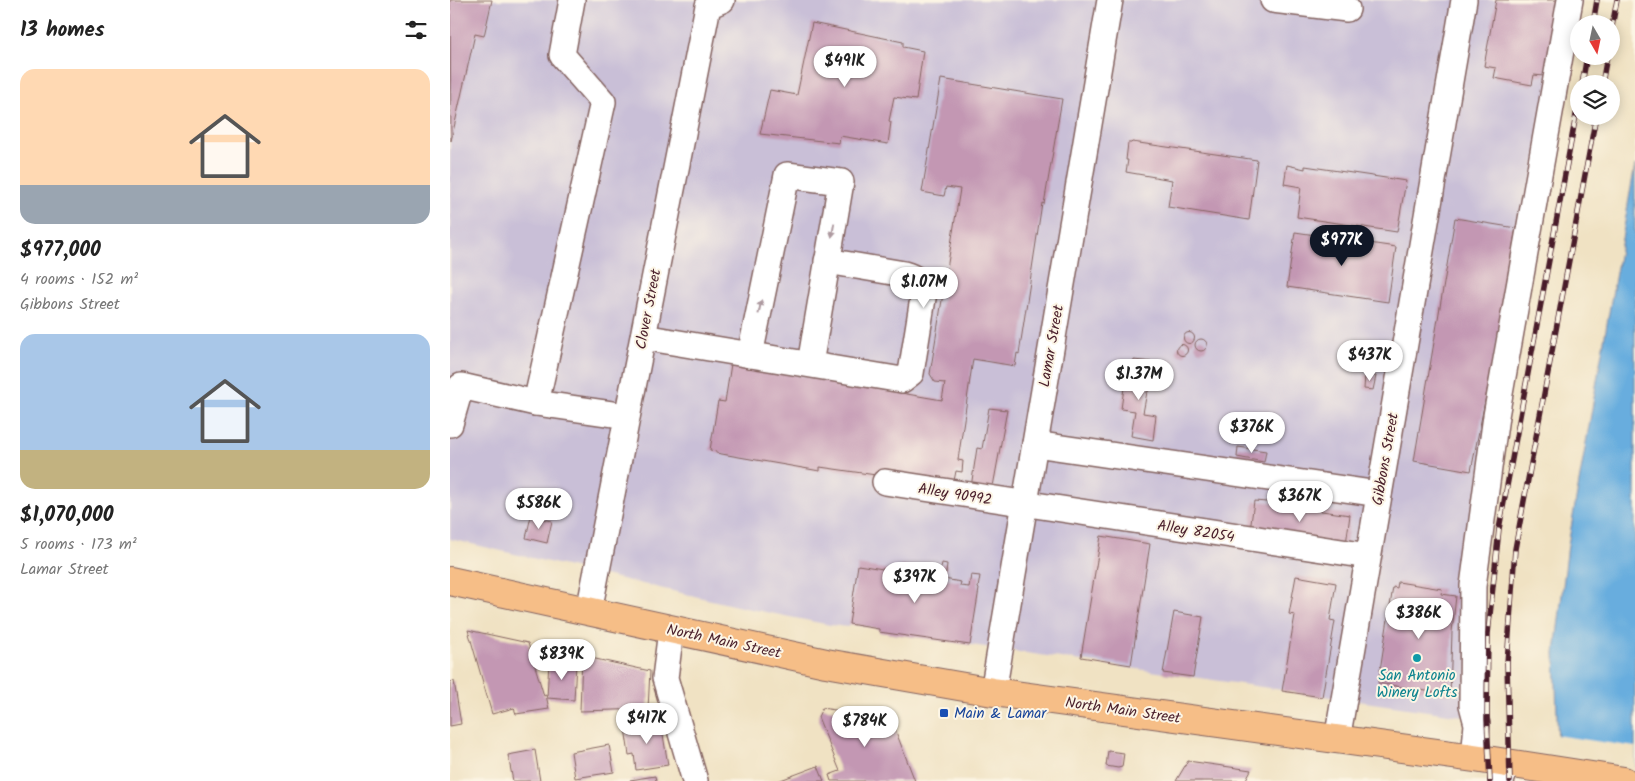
<!DOCTYPE html>
<html lang="en">
<head>
<meta charset="utf-8">
<style>
  body { margin:0; font-family:Kalam,sans-serif; background:#f2f2f2; color:#222; height:100vh; display:flex; flex-direction:column; font-size:19px; white-space:nowrap }
  * { box-sizing:border-box; margin:0 }
  p { font-size:16px; color:#767676 }
  .icon { flex:none; width:28px; height:28px; fill:none; stroke:currentColor; stroke-width:2; stroke-linecap:round; stroke-linejoin:round }
  .map { position:relative; flex:1; overflow:hidden }
  .drawer { display:flex; flex-direction:column; background:#fff; width:450px }
  .drawer>* { flex:none }
  .needle { width:32px; rotate:171deg }
  .buttons { position:absolute; left:1120px; top:15px; display:grid; gap:10px }
  .buttons a { display:grid; place-items:center; width:50px; height:50px; border-radius:50%; background:#fff; box-shadow:0 2px 12px #0003; font-size:25px }
  .price { position:absolute; translate:-50% -42px; padding:0 11px; border-radius:18px; background:#fff; color:#222; font-size:16px; line-height:32px; filter:drop-shadow(0 1px 2px #0008) }
  .price::after { content:''; position:absolute; left:50%; top:30px; width:15px; height:11px; margin-left:-8px; background:inherit; clip-path:polygon(0 0,100% 0,50% 100%) }
  .price.selected { background:#111827; color:#fff }
  ul { padding:0; list-style:none }
  li { display:grid; align-content:center; gap:10px; height:265px; padding:0 20px }
  li span { display:grid; place-items:center; height:155px; border-radius:15px; color:#555 }
  li>.icon { margin-inline-start:auto }
  span .icon { width:90px; height:90px; fill:#fffc; stroke-width:1 }
  li b { font-size:21px }
  h2 { display:flex; justify-content:space-between; align-items:center; height:60px; padding:0 20px; font-size:21px }
  main { display:flex; flex:1; min-height:0 }
  .map>svg:first-child { display:block }
  .industrial { fill:#c9bfd7 }
  .water { fill:#68adde; stroke:#596684 }
  .pier { fill:#f0e2c3 }
  .building { fill:#c397b3 }
  .lines { fill:none; stroke-linecap:round; stroke-linejoin:round }
  .minor-casing { stroke:#846360; stroke-width:28 }
  .major-casing { stroke:#846360; stroke-width:30 }
  .minor { stroke:#fff; stroke-width:25 }
  .major { stroke:#f6be87; stroke-width:28 }
  .rail-casing { stroke:#4a1f2b; stroke-width:5.5 }
  .rail { stroke:#fcf5e5; stroke-width:4; stroke-dasharray:11; stroke-linecap:butt }
  .oneway { fill:#ae9aa0 }
  .culture-dot { fill:#0f9aa8; stroke:#fcf5e5; stroke-width:2 }
  .transit-dot { fill:#1a4fb4; stroke:#fcf5e5; stroke-width:2 }
  .labels { text-anchor:middle; stroke-width:4; stroke-linejoin:round; paint-order:stroke }
  .street-label { font-size:15px; fill:#4a1f2b; stroke:#fcf5e5 }
  .culture-label { font-size:15px; fill:#0d838f; stroke:#fcf5e5 }
  .transit-label { font-size:15px; fill:#164399; stroke:#fcf5e5; text-anchor:start }
</style>
</head>
<body>
<main>
<section class="drawer">
<h2>13 homes<svg class="icon" aria-label="filters" viewBox="0 0 24 24"><path d="M4 7h16M4 17h16"/><circle cx="9" cy="7" r="2"/><circle cx="15" cy="17" r="2"/></svg></h2>
<ul>
<li><span style="background:linear-gradient(#ffd9b3 75%,#9aa5b1 0)"><svg class="icon" aria-label="home" viewBox="0 0 24 24"><path d="M3 11l9-7 9 7M6 9v11h12V9"/></svg></span><div><b>$977,000</b><p>4 rooms · 152 m²</p><p>Gibbons Street</p></div></li>
<li><span style="background:linear-gradient(#a9c7e8 75%,#c2b280 0)"><svg class="icon" aria-label="home" viewBox="0 0 24 24"><path d="M3 11l9-7 9 7M6 9v11h12V9"/></svg></span><div><b>$1,070,000</b><p>5 rooms · 173 m²</p><p>Lamar Street</p></div></li>
</ul>
</section>
<div class="map">
<svg width="1185" height="781" viewBox="0 0 1185 781">
  <rect width="100%" height="100%" fill="#fcf5e5"/>
  <filter id="ink" filterUnits="userSpaceOnUse"><feTurbulence type="fractalNoise" baseFrequency=".02" numOctaves="2"/><feDisplacementMap in="SourceGraphic" scale="10" xChannelSelector="R" yChannelSelector="G"/><feConvolveMatrix kernelMatrix="1 2 1 2 8 2 1 2 1" color-interpolation-filters="sRGB"/></filter>
  <filter id="wash" filterUnits="userSpaceOnUse"><feTurbulence type="fractalNoise" baseFrequency=".0096" numOctaves="4" result="noise"/><feDisplacementMap in="SourceGraphic" scale="20" xChannelSelector="R" yChannelSelector="G"/><feGaussianBlur stdDeviation="1.12" result="paint"/><feColorMatrix in="noise" values="0 0 0 0 0 0 0 0 0 0 0 0 0 0 0 0 0 1.4 0 .05"/><feComposite in="paint" operator="in"/></filter>
  <g filter="url(#wash)">
    <rect width="100%" height="100%" fill="#f0e2c3"/>
    <path class="industrial" d="M0 0H1131L1032 527 1019 717 459 636 429 632V629L399 624 398 627 380 625 291 607 0 539Z"/>
    <path class="water" d="M1185 165V781H1109L1105 652 1118 545Z"/>
    <path class="pier" d="M1105 735 1185 747V781H1107Z"/>
    <g id="blocks">
      <g class="building">
        <path d="M0 0H42L34 36 25 34 1 141Z"/>
        <path d="M1046 0H1108L1094 76 1084 75 1082 85 1044 78 1046 68 1034 66Z"/>
        <path d="M362 23 453 42V47L473 51 466 100 444 97 439 121 441 122 438 144 390 136 389 143 310 134 320 90 347 95Z"/>
        <path d="M491 79 612 99 594 204 592 203 569 354 567 353 565 366 523 359 508 460 513 461 512 472 506 471 503 486 370 467V471L266 453V451L260 450 268 401 275 402 281 364 492 400 495 383 485 382 480 374 510 189 496 187 494 196 472 192Z"/>
        <path d="M682 142 807 160 799 220 718 207 722 180 676 172 678 160H676L678 143H681Z"/>
        <path d="M837 165 855 169V166L956 181 947 232 847 217 851 187 834 184Z"/>
        <path d="M1005 218 1066 228 1044 356 1021 471 964 461Z"/>
        <path d="M845 232 946 247 938 302 837 287Z"/>
        <circle cx="739" cy="338" r="5.5"/>
        <circle cx="751" cy="345" r="6"/>
        <circle cx="732" cy="350" r="5.5"/>
        <path d="M684 360 701 362 697 384 700 385 698 392H697L693 413 706 415 703 440 681 436 685 411 671 409 674 388 677 389 679 375 682 376Z"/>
        <path d="M915 375 926 376 923 390 914 389Z"/>
        <path d="M539 408 557 410 542 492 521 487 527 448 532 449Z"/>
        <path d="M788 447 816 451 814 462 787 457Z"/>
        <path d="M804 501 829 503V505L900 515 896 544 800 531Z"/>
        <path d="M81 516 102 521 97 543 76 538Z"/>
        <path d="M651 536 700 544 681 665 631 657Z"/>
        <path d="M492 563 497 564 496 573H489L488 578 511 582 510 586 519 587 521 575 530 576 528 588 529 589 520 645 429 632V629L399 624 408 565 439 570 437 582 449 584 452 565 470 568 469 575 482 577 484 567 491 568Z"/>
        <path d="M846 576 886 583 880 620 885 621 872 697 832 691 845 615 839 614Z"/>
        <path d="M948 582 992 589 991 594 1006 596 1002 632 1000 695 928 683 943 587 947 588Z"/>
        <path d="M724 612 753 617 743 677 713 673Z"/>
        <path d="M18 630 78 643 94 696 96 695 99 709 66 714 64 708 42 714Z"/>
        <path d="M132 656 200 671 198 709 130 711Z"/>
        <path d="M99 661 126 663 124 700 97 698Z"/>
        <path d="M4 681 11 724 0 726V682Z"/>
        <path d="M372 708 441 719 465 781H381L379 775 390 771 368 717Z"/>
        <path d="M207 720 208 723H211L218 765 186 770 184 754 179 755 175 728 193 726 192 722Z"/>
        <path d="M159 745 164 772 125 778 121 752Z"/>
        <path d="M85 750 90 781H63L58 755Z"/>
        <path d="M658 751 674 753 672 767 668 768 656 766Z"/>
        <path d="M738 761 801 770 795 781H726Z"/>
        <path d="M368 766 374 781H328Z"/>
        <path d="M205 776 206 781H180V780Z"/>
      </g>
    </g>
  </g>
  <g filter="url(#ink)">
    <use href="#blocks" fill-opacity="0" stroke="#846360" stroke-width="1"/>
    <g class="lines">
      <defs>
        <g id="minor">
          <path d="M122 0 112 55 153 102 86 403 177 416"/>
          <path d="M823 0 897 9"/>
          <path d="M193 337 452 380 461 373 474 292C470 281 465 277 454 274L377 261"/>
          <path d="M300 355 337 175 391 182 360 364"/>
          <path d="M0 424 11 386 86 403"/>
          <path d="M585 444 929 494"/>
          <path d="M435 482 918 556"/>
          <path d="M139 611 258 6 272 0"/>
          <path d="M221 630 215 678 245 781"/>
          <path d="M543 692 660 0"/>
          <path d="M887 740 1014 0"/>
          <path d="M1024 758 1027 724 1022 705 1023 586 1046 416 1120 0"/>
          <path d="M1051 781 1058 763"/>
        </g>
        <path id="major" d="M0 581 376 663 543 692 1024 758 1174 781"/>
      </defs>
      <use href="#minor" class="minor-casing"/>
      <use href="#major" class="major-casing"/>
      <use href="#minor" class="minor"/>
      <use href="#major" class="major"/>
      <defs>
        <g id="rail">
          <path d="M1143 24 1147 0"/>
          <path d="M1161 32 1167 0"/>
          <path d="M1132 84 1137 56"/>
          <path d="M1152 84 1157 56"/>
          <path d="M1040 781 1037 719 1038 634 1049 529 1129 99"/>
          <path d="M1060 781 1057 663 1065 549 1146 116"/>
        </g>
      </defs>
      <use href="#rail" class="rail-casing"/>
      <use href="#rail" class="rail"/>
    </g>
    <defs><path id="oneway-solid" d="M-6-.8H1V-3.2L6.5 0L1 3.2V.8H-6Z" transform="scale(1.25)"/></defs>
    <g class="oneway">
      <use href="#oneway-solid" transform="translate(383 230) rotate(100)"/>
      <use href="#oneway-solid" transform="translate(310 307) rotate(-78)"/>
    </g>
  </g>
  <circle class="culture-dot" cx="967" cy="658" r="5"/>
  <rect class="transit-dot" x="489" y="708" width="10" height="10" rx="2.5"/>
  <g class="labels">
    <g class="street-label">
      <text transform="translate(198 309) rotate(-79)" y="5">Clover Street</text>
      <text transform="translate(601 346) rotate(-80)" y="5">Lamar Street</text>
      <text transform="translate(935 459) rotate(-80)" y="5">Gibbons Street</text>
      <text transform="translate(505 494) rotate(9)" y="5">Alley 90992</text>
      <text transform="translate(746 531) rotate(9)" y="5">Alley 82054</text>
      <text transform="translate(274 641) rotate(12)" y="5">North Main Street</text>
      <text transform="translate(673 710) rotate(8)" y="5">North Main Street</text>
    </g>
    <g class="culture-label">
      <text x="967" y="680">San Antonio<tspan x="967" dy="17">Winery Lofts</tspan></text>
    </g>
    <g class="transit-label">
      <text x="504" y="718">Main &amp; Lamar</text>
    </g>
  </g>
</svg>
<div class="buttons">
<a><svg class="needle" viewBox="-14 -14 28 28"><path d="M0-13l5 13h-10z" fill="#e53935"/><path d="M0 13l5-13h-10z" fill="#767676"/></svg></a>
<a><svg class="icon" aria-label="layers" viewBox="0 0 24 24"><path d="M12 4l9 5-9 5-9-5zM3 14l9 5 9-5"/></svg></a>
</div>
<b class="price" style="left:395px;top:88px">$491K</b>
<b class="price selected" style="left:892px;top:267px">$977K</b>
<b class="price" style="left:474px;top:309px">$1.07M</b>
<b class="price" style="left:920px;top:382px">$437K</b>
<b class="price" style="left:689px;top:401px">$1.37M</b>
<b class="price" style="left:802px;top:454px">$376K</b>
<b class="price" style="left:850px;top:523px">$367K</b>
<b class="price" style="left:89px;top:530px">$586K</b>
<b class="price" style="left:465px;top:604px">$397K</b>
<b class="price" style="left:969px;top:640px">$386K</b>
<b class="price" style="left:112px;top:681px">$839K</b>
<b class="price" style="left:197px;top:745px">$417K</b>
<b class="price" style="left:415px;top:748px">$784K</b>
</div>
</main>
</body>
</html>
